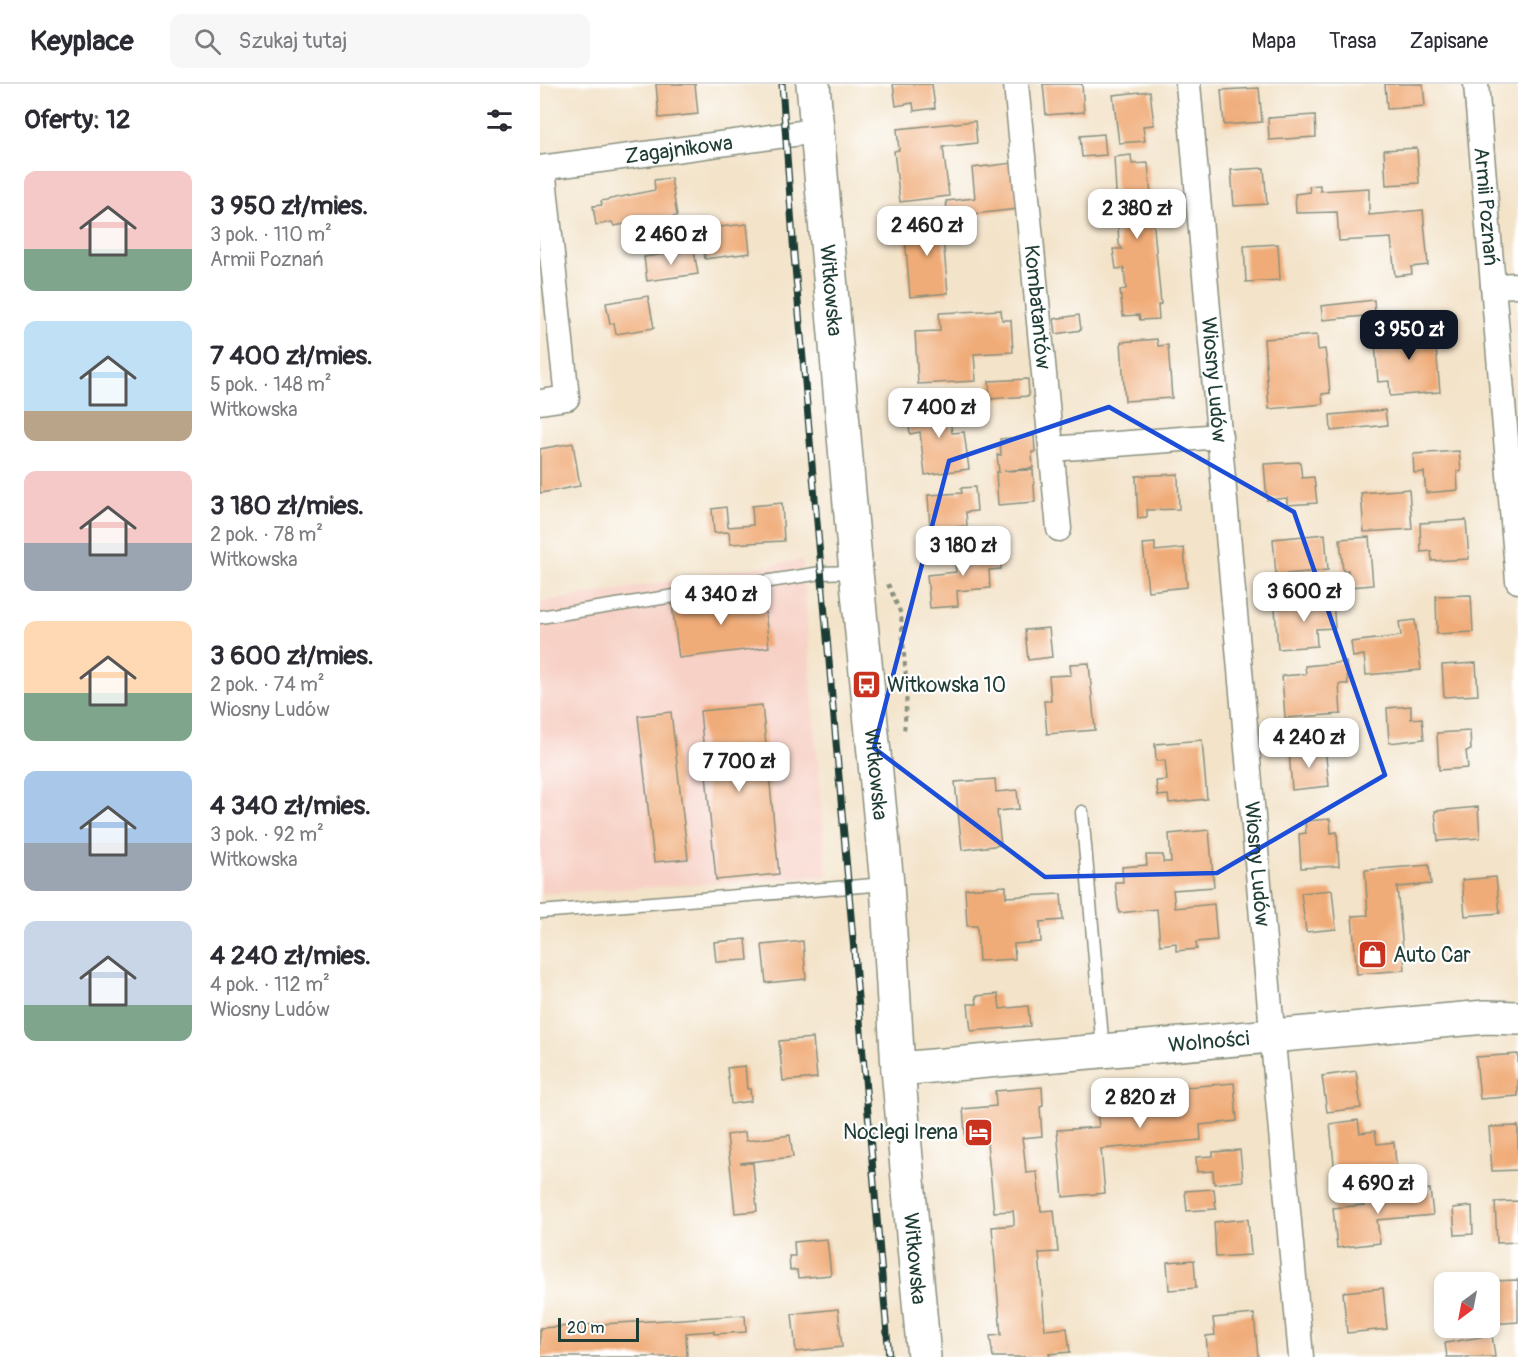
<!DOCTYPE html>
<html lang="pl">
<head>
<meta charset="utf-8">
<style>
  body { margin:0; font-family:Pangolin,sans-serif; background:#f7f7f7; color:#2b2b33; height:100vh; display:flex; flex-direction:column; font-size:22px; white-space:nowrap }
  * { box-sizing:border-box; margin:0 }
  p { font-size:20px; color:#7c7c81 }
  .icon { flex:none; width:33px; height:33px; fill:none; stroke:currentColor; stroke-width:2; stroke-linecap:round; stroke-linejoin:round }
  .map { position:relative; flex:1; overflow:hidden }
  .sheet { display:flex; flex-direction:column; background:#fff; width:540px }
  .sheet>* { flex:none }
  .needle { width:39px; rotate:212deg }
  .tools { position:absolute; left:894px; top:1188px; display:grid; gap:12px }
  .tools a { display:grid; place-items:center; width:66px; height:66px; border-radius:12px; background:#fff; box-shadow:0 3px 9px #0003; font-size:30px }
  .scale { position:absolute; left:18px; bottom:15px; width:81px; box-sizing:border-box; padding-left:6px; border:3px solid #1f3d34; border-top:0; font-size:16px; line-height:21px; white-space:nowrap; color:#1f3d34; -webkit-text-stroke:4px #fff; paint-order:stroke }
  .price { position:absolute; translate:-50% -51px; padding:0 14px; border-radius:12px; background:#fff; color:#222; font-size:20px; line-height:39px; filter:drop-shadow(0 2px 3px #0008) }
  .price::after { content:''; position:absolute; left:50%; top:36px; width:18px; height:14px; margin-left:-9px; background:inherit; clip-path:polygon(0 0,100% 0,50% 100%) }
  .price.current { background:#111827; color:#fff }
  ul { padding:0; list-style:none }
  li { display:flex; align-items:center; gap:18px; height:150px; padding:0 24px }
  li span { display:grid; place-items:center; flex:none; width:168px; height:120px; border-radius:12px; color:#555 }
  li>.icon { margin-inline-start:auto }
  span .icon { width:72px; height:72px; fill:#fffc; stroke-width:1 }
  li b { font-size:26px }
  h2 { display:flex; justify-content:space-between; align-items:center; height:72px; padding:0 24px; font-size:26px }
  header { display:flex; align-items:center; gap:36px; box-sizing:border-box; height:84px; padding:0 30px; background:#fff; border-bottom:2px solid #e1e1e2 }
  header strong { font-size:28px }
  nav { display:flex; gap:33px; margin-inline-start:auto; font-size:21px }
  .search { width:420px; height:54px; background:#f7f7f7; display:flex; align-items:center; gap:15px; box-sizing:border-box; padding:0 21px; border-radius:12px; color:#7c7c81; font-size:22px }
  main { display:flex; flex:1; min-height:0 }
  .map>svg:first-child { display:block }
  .built { fill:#f7d1c6 }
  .building { fill:#f0ac78 }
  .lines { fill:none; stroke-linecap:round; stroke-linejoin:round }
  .lane-casing { stroke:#89907e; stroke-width:15 }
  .street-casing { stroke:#89907e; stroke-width:27 }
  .secondary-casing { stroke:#89907e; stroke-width:36 }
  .path { stroke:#89907e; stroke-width:4; stroke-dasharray:4.5 4.5; stroke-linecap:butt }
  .lane { stroke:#fff; stroke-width:12 }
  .street { stroke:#fff; stroke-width:24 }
  .secondary { stroke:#fff; stroke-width:33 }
  .rail-casing { stroke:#1f3d34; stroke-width:7 }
  .rail { stroke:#fff; stroke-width:4.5; stroke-dasharray:14; stroke-linecap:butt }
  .marked { fill:none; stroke:#1d4ed8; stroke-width:4.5; stroke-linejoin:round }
  .labels { text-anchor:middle; stroke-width:4.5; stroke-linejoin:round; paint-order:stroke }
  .street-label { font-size:21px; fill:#1f3d34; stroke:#fff }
  .poi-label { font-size:21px; fill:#1f3d34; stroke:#fff; text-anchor:start }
</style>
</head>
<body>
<header>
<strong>Keyplace</strong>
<div class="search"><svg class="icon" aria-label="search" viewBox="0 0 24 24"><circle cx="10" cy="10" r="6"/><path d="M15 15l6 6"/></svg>Szukaj tutaj</div>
<nav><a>Mapa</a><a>Trasa</a><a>Zapisane</a></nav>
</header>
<main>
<section class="sheet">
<h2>Oferty: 12<svg class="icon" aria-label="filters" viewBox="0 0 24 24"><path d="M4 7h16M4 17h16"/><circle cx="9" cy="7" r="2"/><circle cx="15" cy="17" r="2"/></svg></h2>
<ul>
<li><span style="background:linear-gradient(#f6c9c9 65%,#7fa58c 0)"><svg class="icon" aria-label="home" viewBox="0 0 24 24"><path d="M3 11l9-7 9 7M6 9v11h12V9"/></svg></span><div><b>3 950 zł/mies.</b><p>3 pok. · 110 m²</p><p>Armii Poznań</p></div></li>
<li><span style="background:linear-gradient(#bfe0f5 75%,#b9a48a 0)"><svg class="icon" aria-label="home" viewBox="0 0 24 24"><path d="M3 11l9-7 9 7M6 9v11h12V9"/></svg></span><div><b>7 400 zł/mies.</b><p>5 pok. · 148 m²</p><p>Witkowska</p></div></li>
<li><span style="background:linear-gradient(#f6c9c9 60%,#9aa5b1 0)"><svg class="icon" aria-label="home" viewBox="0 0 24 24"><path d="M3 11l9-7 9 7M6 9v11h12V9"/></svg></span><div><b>3 180 zł/mies.</b><p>2 pok. · 78 m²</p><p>Witkowska</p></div></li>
<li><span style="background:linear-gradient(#ffd9b3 60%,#7fa58c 0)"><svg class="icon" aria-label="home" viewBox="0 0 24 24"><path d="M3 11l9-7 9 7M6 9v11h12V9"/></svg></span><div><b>3 600 zł/mies.</b><p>2 pok. · 74 m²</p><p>Wiosny Ludów</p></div></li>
<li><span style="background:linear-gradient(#a9c7e8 60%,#9aa5b1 0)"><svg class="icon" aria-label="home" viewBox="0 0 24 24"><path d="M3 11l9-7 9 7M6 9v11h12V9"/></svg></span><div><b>4 340 zł/mies.</b><p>3 pok. · 92 m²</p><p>Witkowska</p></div></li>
<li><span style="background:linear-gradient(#c9d6e8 70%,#7fa58c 0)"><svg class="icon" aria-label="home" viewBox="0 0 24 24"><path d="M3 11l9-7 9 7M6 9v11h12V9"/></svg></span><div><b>4 240 zł/mies.</b><p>4 pok. · 112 m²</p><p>Wiosny Ludów</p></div></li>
</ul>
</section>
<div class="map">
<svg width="978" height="1273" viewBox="0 0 978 1273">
  <rect width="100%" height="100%" fill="#fff"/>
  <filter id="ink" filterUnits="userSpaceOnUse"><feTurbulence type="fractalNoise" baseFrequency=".0167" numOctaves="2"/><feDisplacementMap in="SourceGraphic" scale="12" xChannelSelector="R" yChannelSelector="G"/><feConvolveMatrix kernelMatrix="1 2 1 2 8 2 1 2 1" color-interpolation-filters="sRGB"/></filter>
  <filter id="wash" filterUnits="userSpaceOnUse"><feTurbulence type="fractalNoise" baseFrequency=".008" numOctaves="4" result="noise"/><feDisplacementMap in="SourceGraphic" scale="24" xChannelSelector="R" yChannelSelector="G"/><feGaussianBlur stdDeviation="1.35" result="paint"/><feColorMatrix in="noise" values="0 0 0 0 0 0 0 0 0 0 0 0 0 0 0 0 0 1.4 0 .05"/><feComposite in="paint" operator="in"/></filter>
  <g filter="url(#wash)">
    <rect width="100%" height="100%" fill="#f3e3c9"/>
    <path class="built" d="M262 476 287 792 0 810V518Z"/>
    <g id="blocks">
      <g class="building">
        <path d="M116 0H155L158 30 119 34Z"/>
        <path d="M353 0H392L395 24 374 27 373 19 356 22Z"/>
        <path d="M503 0H542L544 28 506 31Z"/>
        <path d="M845 0H883L885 22 847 25Z"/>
        <path d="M719 4 722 38 684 41 681 6Z"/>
        <path d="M610 7 614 41 603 42 605 57 579 59 573 11Z"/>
        <path d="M775 31 776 53 729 56 728 34Z"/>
        <path d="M435 37 437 59 403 63 409 112 360 118 354 67 359 66 357 45Z"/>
        <path d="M564 50 566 71 542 73 540 52Z"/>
        <path d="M877 64 879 99 846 101 844 66Z"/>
        <path d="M591 71 592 80 608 79 621 220 618 221 619 235 600 236 599 231 583 232 580 206 586 205 584 184 576 185 573 165H582L579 160 574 73Z"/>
        <path d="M473 79 478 125 408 133 406 117 435 114 432 84Z"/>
        <path d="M724 84 727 120 694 122 691 86Z"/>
        <path d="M131 94 137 132 74 142 72 138 56 141 53 122 62 121 61 117 115 106 114 96Z"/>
        <path d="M780 101V107L829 104V131L883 126 888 181 871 183 872 190 855 192 851 154 799 157 797 128 756 129 755 110 770 108 769 102Z"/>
        <path d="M410 136 412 153 403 154 408 209 370 213 364 139Z"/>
        <path d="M207 140 210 169 165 175 161 145Z"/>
        <path d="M738 160 740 196 706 198 704 162Z"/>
        <path d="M154 166 158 190 107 197 104 173Z"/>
        <path d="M108 212 114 244 76 250 74 239 70 240 66 219Z"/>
        <path d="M834 216 835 231 783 236 781 222Z"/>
        <path d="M461 226 462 236H471L473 268 434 270 436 297 378 300 375 248 400 247 399 229Z"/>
        <path d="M539 231 541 246 516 250 514 235Z"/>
        <path d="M894 242 900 308 850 312 849 297 838 298 835 259 843 258 842 247Z"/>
        <path d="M777 251 778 266 785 265 788 287 790 309 782 310 783 320 729 325 724 255Z"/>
        <path d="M617 255 618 262 628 261 632 314 585 317 581 258Z"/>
        <path d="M488 295 489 312 450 315 449 297Z"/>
        <path d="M408 319 412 349 424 348 429 385 385 391 380 348 370 350 367 325Z"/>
        <path d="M845 326 847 341 791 347 790 331Z"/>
        <path d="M494 352 495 368H492L493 384 464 387 493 386 495 418 458 421 456 388H459L457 371H461L460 355Z"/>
        <path d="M33 359 40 402 0 409V365Z"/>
        <path d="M919 367 921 387H917L918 406 886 409 884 388 874 389 873 370Z"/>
        <path d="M760 378 762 394 774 393 777 419 747 421V414L727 416 724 380Z"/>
        <path d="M638 390 639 425 607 426V433L598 434 596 392Z"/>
        <path d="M435 403 437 427 426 428 427 442 390 445 388 411 422 409 421 404Z"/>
        <path d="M869 405 872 445 824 448 821 409Z"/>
        <path d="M242 419 244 457 190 460 189 448 174 449 172 425 186 423 188 443 213 441 212 422Z"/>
        <path d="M926 436 929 475 892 477 891 467 881 468 880 439Z"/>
        <path d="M785 450 788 486 736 491 733 455Z"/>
        <path d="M829 453 833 501 810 503 808 486 803 487 800 455Z"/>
        <path d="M615 459V467L644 464 647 503 608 507 603 460Z"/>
        <path d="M460 465 461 485 449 486 450 504 417 507 418 522 390 524 387 491 416 488 414 469Z"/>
        <path d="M223 510 229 563 139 574 132 521Z"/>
        <path d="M931 511 933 548 897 550 896 512Z"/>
        <path d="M793 514 795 544 776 545 777 562 738 565 735 524 771 522 770 515Z"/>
        <path d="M875 536 881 586 826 591 824 571 813 573 811 558 861 552 859 538Z"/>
        <path d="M509 544 512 573 488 576 485 546Z"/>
        <path d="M806 578 808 600H799L801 630 745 634 742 592 766 590 765 582Z"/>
        <path d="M549 579 555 646 507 650 504 617H511L509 592 531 591 530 580Z"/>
        <path d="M936 579 938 611 904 613 902 581Z"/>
        <path d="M222 621 239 790 176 796 160 627Z"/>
        <path d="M871 622V635L882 634 884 655 849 659 847 624Z"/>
        <path d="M131 628 148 775 114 778 98 632Z"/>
        <path d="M930 647 931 666 926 667 928 684 899 686 897 649Z"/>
        <path d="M662 656 667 715 629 719 628 711 618 712 616 697 627 696 625 676 616 677 615 660Z"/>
        <path d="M785 664 789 702 752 706 749 667Z"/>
        <path d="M455 695 456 708 477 706 479 725 457 727 461 761 422 766 415 698Z"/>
        <path d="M938 723 940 754 898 757 895 727Z"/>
        <path d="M790 735 791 749 797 748 799 782 761 784 759 750 766 749 765 737Z"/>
        <path d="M669 746 674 803 633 806 635 824 674 820 677 856 656 858 657 865 636 867V859L620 861 617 825 579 829 575 798H583L582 783 607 781 606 771H623V778H631L629 750Z"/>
        <path d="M889 781 891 800 857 803 865 886 817 890 812 832 828 831 825 786Z"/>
        <path d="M956 793 960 829 925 832 922 796Z"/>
        <path d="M466 802V813L521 810 523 836 500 838 501 858 474 860 475 875 439 877 437 842H427L425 805Z"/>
        <path d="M792 806 796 845 766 848 761 809Z"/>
        <path d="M206 855 208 876 176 878 174 858Z"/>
        <path d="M263 857 266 895 226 899 222 861Z"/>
        <path d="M458 910 460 925 488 922 490 942 431 947 428 920H437L436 912Z"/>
        <path d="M273 954 277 994 243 997 239 957Z"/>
        <path d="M978 970V1012L940 1015 936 973Z"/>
        <path d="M205 982 207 1005H210L211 1017 191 1020 187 984Z"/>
        <path d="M816 987 821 1024 787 1028 782 992Z"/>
        <path d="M694 999 697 1037 660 1041 661 1056 561 1065 565 1109 523 1113 517 1046 559 1043 556 1020 599 1016 598 1007Z"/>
        <path d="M502 1003 503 1022 500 1023 502 1052 482 1054 484 1068 486 1089 497 1088 501 1127 514 1126 518 1168 499 1169 505 1246 527 1244 530 1268 509 1270 510 1273H453L450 1252 461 1251 452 1143 474 1141V1136L473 1127 454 1128 447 1058 426 1060 423 1025 456 1022 455 1007Z"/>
        <path d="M818 1036 820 1049 835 1047 837 1060 854 1058 857 1090 816 1094 817 1088 795 1090 790 1040Z"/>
        <path d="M978 1042V1086L952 1087 949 1043Z"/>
        <path d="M205 1048 206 1057 250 1051 253 1073 200 1079H213L217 1127 195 1129 187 1051Z"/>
        <path d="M700 1066 703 1097 674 1100 673 1087 657 1088 656 1073 673 1072V1068Z"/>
        <path d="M674 1105 676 1125 647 1127 645 1107Z"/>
        <path d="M890 1105 893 1131 837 1136 840 1159 797 1164 793 1124 824 1121 823 1111Z"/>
        <path d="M978 1117V1158L957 1159 955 1118Z"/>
        <path d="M932 1122 933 1150 915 1151 913 1124Z"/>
        <path d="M708 1135 711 1171 676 1173 674 1138Z"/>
        <path d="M287 1155 291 1191 258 1194 257 1186H250L249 1172H255L254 1158Z"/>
        <path d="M654 1176 656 1204 629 1206 627 1178Z"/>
        <path d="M978 1196V1238L950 1240V1197Z"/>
        <path d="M843 1204 847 1245 807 1249 803 1208Z"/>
        <path d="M298 1225 302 1263 256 1268 252 1230Z"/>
        <path d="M714 1230 718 1273H668L666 1252 675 1251 673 1234Z"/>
        <path d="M205 1231 206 1248 174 1250V1247L146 1249 147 1273H0V1244Z"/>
        <path d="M952 1251 955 1273H907L905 1259Z"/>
      </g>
    </g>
  </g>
  <g filter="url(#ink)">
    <use href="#blocks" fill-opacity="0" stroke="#89907e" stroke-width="1.5"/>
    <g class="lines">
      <defs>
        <g id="lane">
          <path d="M0 533 281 489 314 488"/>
          <path d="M542 728 563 966"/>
          <path d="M0 828 346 800"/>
        </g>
        <g id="street">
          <path id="s1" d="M476 0 519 445"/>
          <path id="s2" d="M648 0 761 1273"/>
          <path id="s3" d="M936 0 978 497"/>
          <path id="s4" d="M0 84 276 47"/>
          <path d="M953 202 978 201"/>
          <path d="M0 318 27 314 3 84"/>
          <path d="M512 365 680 352"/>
        </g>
        <g id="secondary">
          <path id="s5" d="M273 0 316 488 347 800 358 985 384 1273"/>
          <path id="s6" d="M358 985 946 933 978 934"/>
        </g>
      </defs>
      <use href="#lane" class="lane-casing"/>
      <use href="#street" class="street-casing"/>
      <use href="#secondary" class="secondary-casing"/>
      <path class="path" d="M348 500 361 530 367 609 364 649"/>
      <use href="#lane" class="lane"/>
      <use href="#street" class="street"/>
      <use href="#secondary" class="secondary"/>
      <defs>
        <path id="rail" d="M242 0 254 171 349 1273"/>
      </defs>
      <use href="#rail" class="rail-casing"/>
      <use href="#rail" class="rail"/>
    </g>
  </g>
  <path class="marked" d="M569 323 754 428 845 691 677 789 505 793 334 664 409 377Z"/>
  <defs>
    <symbol id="bus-square" viewBox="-11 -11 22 22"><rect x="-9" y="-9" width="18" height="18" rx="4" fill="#c8321e" stroke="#fff"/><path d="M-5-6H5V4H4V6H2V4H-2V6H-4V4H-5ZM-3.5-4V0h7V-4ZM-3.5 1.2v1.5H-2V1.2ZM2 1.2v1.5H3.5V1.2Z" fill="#fff"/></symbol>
    <symbol id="shop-square" viewBox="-11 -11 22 22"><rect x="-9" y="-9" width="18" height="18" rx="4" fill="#c8321e" stroke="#fff"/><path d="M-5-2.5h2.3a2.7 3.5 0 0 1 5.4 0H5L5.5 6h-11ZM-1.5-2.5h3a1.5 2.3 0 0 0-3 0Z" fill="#fff"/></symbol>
    <symbol id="hotel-square" viewBox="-11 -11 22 22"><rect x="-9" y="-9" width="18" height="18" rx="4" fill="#c8321e" stroke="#fff"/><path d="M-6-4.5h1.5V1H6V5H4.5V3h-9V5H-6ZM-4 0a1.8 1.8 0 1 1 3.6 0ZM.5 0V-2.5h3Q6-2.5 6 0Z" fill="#fff"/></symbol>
  </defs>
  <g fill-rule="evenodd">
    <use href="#bus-square" x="310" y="584" width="33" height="33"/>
    <use href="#shop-square" x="816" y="854" width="33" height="33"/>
    <use href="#hotel-square" x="422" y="1032" width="33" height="33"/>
  </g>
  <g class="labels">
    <g class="street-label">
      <text dy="7" stroke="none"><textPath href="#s4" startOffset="140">Zagajnikowa</textPath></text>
      <text dy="7" stroke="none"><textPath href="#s3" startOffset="123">Armii Poznań</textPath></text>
      <text dy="7" stroke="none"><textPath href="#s5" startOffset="207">Witkowska</textPath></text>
      <text dy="7" stroke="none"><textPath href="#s1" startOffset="224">Kombatantów</textPath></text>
      <text dy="7" stroke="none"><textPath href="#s2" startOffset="297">Wiosny Ludów</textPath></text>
      <text dy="7" stroke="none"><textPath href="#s5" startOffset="693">Witkowska</textPath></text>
      <text dy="7" stroke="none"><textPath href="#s2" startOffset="783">Wiosny Ludów</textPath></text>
      <text dy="7" stroke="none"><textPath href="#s6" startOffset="312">Wolności</textPath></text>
      <text dy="7" stroke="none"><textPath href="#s5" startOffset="1179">Witkowska</textPath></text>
    </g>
    <g class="poi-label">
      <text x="347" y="608">Witkowska 10</text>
      <text x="853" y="878">Auto Car</text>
      <text x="418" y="1055" text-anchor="end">Noclegi Irena</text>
    </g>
  </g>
</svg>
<div class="tools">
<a><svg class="needle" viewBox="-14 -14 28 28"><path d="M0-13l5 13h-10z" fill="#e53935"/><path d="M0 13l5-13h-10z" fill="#7c7c81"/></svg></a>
</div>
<div class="scale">20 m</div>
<b class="price" style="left:597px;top:156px">2 380 zł</b>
<b class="price" style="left:387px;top:173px">2 460 zł</b>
<b class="price" style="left:131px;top:182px">2 460 zł</b>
<b class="price current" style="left:869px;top:277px">3 950 zł</b>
<b class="price" style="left:399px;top:355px">7 400 zł</b>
<b class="price" style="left:423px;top:493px">3 180 zł</b>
<b class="price" style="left:764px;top:539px">3 600 zł</b>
<b class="price" style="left:181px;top:542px">4 340 zł</b>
<b class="price" style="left:769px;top:685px">4 240 zł</b>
<b class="price" style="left:199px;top:709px">7 700 zł</b>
<b class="price" style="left:600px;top:1045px">2 820 zł</b>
<b class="price" style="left:838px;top:1131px">4 690 zł</b>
</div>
</main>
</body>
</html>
